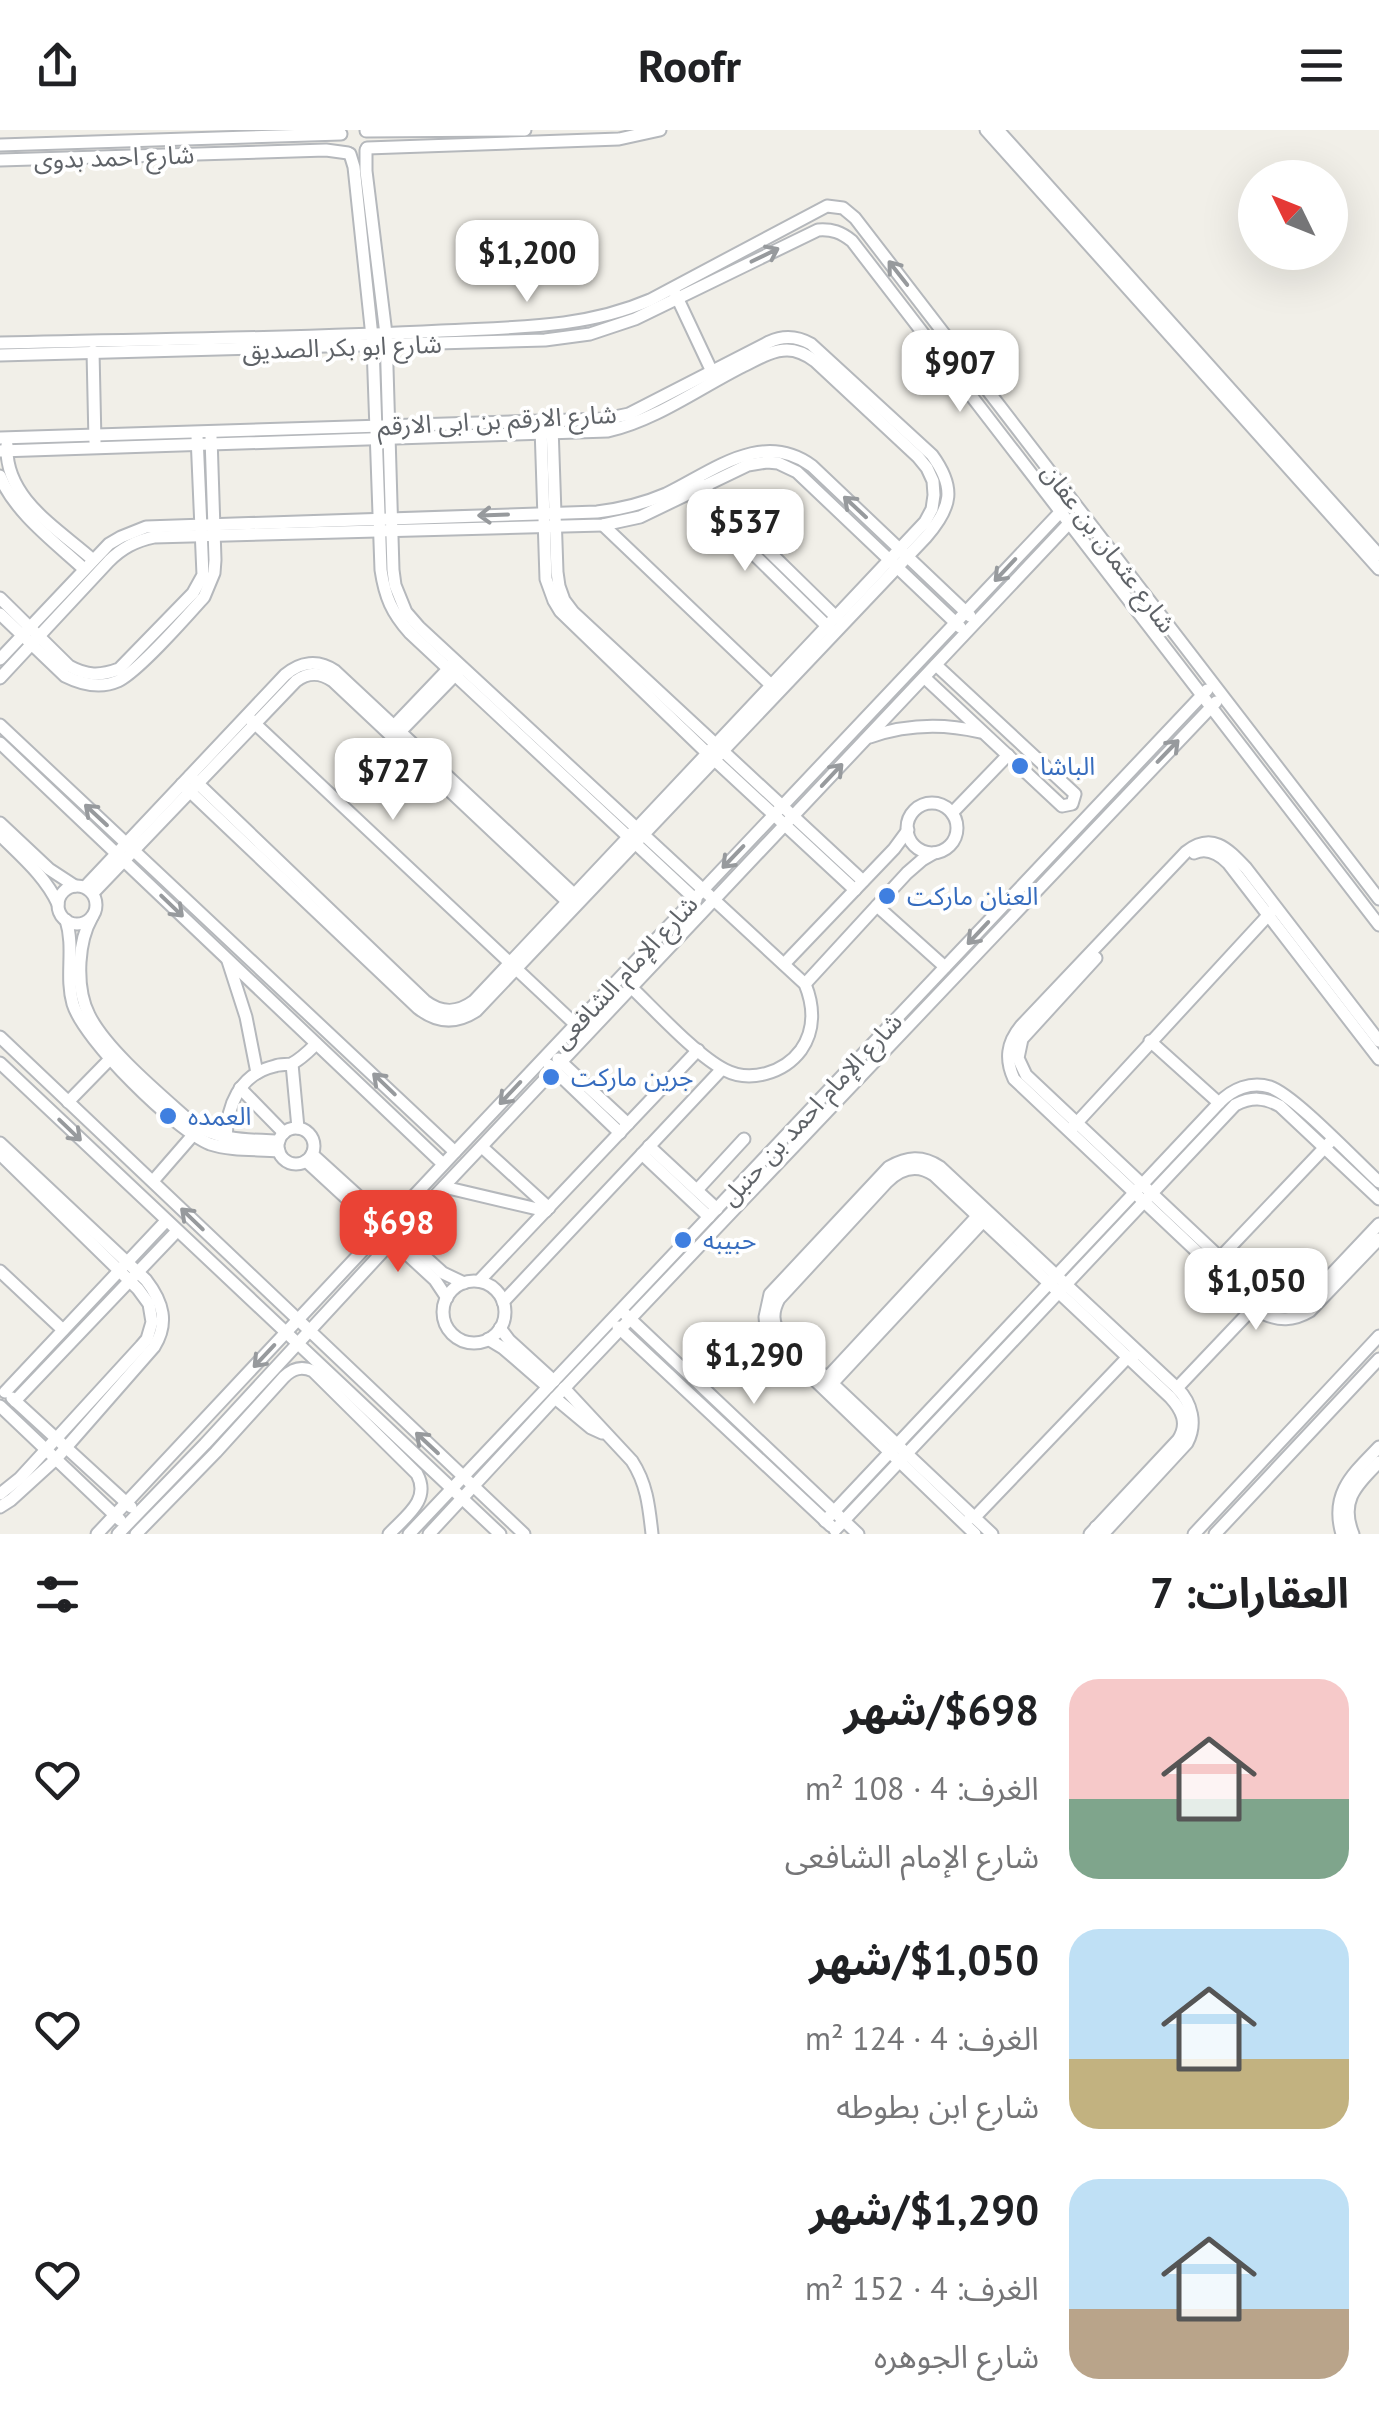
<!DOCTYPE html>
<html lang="ar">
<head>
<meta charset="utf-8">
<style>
  body { margin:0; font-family:"PT Sans","Noto Sans Arabic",sans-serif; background:#f6f6f6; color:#202124; direction:rtl; height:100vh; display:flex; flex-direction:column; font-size:38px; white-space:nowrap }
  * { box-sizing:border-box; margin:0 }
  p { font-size:32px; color:#757577 }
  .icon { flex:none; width:55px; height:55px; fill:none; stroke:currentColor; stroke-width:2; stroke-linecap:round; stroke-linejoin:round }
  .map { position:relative; height:1404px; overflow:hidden; direction:ltr }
  .sheet { display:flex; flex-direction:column; background:#fff; flex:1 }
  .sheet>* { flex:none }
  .needle { width:65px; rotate:313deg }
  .fabs { position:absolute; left:1238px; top:30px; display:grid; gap:20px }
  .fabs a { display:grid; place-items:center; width:110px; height:110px; border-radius:50%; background:#fff; box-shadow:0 10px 40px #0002; font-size:50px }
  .price { position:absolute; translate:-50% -85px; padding:0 22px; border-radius:20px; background:#fff; color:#222; font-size:32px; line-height:65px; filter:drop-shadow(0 2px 5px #0008) }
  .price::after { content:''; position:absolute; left:50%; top:60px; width:30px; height:22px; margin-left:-15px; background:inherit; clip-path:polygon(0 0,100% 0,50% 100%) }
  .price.selected { background:#ea4335; color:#fff }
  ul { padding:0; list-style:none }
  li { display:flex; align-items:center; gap:30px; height:250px; padding:0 30px }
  li span { display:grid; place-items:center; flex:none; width:280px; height:200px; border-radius:30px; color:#555 }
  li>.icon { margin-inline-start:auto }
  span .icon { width:120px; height:120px; fill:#fffc; stroke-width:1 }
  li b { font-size:42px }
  h2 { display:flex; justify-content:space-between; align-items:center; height:120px; padding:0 30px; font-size:42px }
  header { display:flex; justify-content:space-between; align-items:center; height:130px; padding:0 30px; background:#fff; font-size:45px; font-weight:600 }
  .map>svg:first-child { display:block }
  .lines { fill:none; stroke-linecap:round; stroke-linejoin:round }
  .minor-casing { stroke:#b5b8bc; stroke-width:15 }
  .minor { stroke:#fff; stroke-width:11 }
  .oneway { stroke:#979a9d }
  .shop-dot { fill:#3f7fe0; stroke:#fff; stroke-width:4 }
  .labels { text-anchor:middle; stroke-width:8; stroke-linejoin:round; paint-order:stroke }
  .street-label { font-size:25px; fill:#5f6368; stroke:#fff }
  .shop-label { font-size:25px; fill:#366cbe; stroke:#fff; text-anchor:start }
</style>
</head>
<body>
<header><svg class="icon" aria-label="menu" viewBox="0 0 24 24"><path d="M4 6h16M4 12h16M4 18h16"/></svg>Roofr<svg class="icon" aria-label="share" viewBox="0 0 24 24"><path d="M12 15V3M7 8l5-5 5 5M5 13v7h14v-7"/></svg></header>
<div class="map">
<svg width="1379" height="1404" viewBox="0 0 1379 1404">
  <rect width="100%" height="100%" fill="#f1efe8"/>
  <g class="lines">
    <defs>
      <g id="minor">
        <path d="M986 0 1379 439"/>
        <path d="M998 0 1379 425"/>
        <path d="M366 1 525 0"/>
        <path d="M0 15 341 4"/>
        <path d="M367 18 619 9 660 0"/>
        <path d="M366 20V41L386 204 393 440 395 455 406 482 419 497 805 854C814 876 815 900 801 920 784 943 750 953 725 940 697 926 656 881 632 858"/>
        <path d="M350 24 354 37 373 216 381 440C385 467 392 483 410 503L696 770"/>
        <path d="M0 30 326 20 348 23"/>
        <path d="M675 163 714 246"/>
        <path d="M0 213C147 209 294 209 441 201 513 197 583 199 650 170L827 76 843 78 855 88 1379 769"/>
        <path d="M93 221 95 312"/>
        <path d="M0 225 545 210 590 204 635 189 818 100C832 99 841 102 852 111L1379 795"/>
        <path d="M552 296 557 442 559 456 564 470 573 482 863 751"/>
        <path d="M541 297 546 449 554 471 560 481 706 622 855 760"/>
        <path d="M0 308 605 289 629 284 769 212C784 205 797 206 811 214L932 325C956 358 952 377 926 407L476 881C456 894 437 893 418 878L182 654"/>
        <path d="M7 315C4 368 57 398 93 430"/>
        <path d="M0 321 608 301C656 290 699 258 743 236 756 230 771 220 787 220 798 220 807 225 815 231L918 327 927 338 933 351 934 365 932 379 925 392 474 871C458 883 442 884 425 871L190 646"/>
        <path d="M0 346C14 382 56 413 84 439"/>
        <path d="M700 354 837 488"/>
        <path d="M686 358 830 499"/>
        <path d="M603 395 770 554"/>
        <path d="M0 468 69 536C87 546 100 546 119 539L193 463 203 445 197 306"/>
        <path d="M0 484 65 546C81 554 100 559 118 551 139 541 187 486 204 467L214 443 215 430 211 307"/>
        <path d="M0 529 109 414 121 407 146 397 597 382C621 379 643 374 666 364 712 342 762 299 812 336L970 486"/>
        <path d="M0 548 109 431C122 418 135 411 154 407L603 395 640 387 748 335 767 332 778 333 797 342 960 497"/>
        <path d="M925 548 1062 676 1072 674 1075 664 936 535"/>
        <path d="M250 589 575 894"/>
        <path d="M0 595 455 1022"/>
        <path d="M389 601 452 535"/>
        <path d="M396 606 460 540"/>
        <path d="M870 607C907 594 942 593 980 602"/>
        <path d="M0 613 443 1034"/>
        <circle cx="932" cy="698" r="25"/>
        <path d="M952 683 1008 625"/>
        <path d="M0 693 49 739 75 756"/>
        <path d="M0 705C22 727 45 746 58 774"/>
        <path d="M1194 723C1207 717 1218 723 1228 733L1379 929"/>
        <circle cx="77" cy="775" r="19"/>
        <path d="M85 757 285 545C300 532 318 529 335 541L578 768"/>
        <path d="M93 763 296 551C308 542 320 542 333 551L571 775"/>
        <path d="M877 776 945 837"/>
        <path d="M92 787C84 801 81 815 80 832 79 850 81 869 89 885 106 920 162 966 192 993 220 1011 247 1010 279 1011"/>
        <path d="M66 790C75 818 65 846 73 874 84 910 175 1000 210 1014 231 1021 257 1019 279 1021"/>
        <path d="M1096 828 1022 909 1018 928 1026 945 1263 1168C1280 1179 1294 1178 1310 1167L1379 1094"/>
        <path d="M228 831 246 887 257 943"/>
        <path d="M784 834 894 719 908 700"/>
        <path d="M805 854 907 743 922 730 934 723"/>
        <path d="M0 907 524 1404"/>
        <path d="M1150 911 1219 973"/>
        <path d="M1379 911 1246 738C1227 718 1212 702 1186 722L1021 896C1007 913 1005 929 1014 949L1262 1183C1279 1191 1293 1191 1310 1181L1379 1109"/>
        <path d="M558 929 628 994"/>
        <path d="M0 933 500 1404"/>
        <path d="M292 934 298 998"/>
        <path d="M549 935 620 1003"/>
        <path d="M240 958 284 1003"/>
        <path d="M68 972 110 929"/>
        <circle cx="296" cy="1016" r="18"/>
        <path d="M1072 998 1273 780"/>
        <path d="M226 1009C227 976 239 944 275 936 280 934 286 935 291 934 300 930 309 921 316 914"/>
        <path d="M0 1013 146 1150C163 1172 169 1193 154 1217L56 1329 11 1370 0 1377"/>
        <path d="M649 1016 717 1079"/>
        <path d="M482 1017 549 1078"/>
        <path d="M0 1024 138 1159 149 1174 152 1192 147 1209 141 1216 20 1348 0 1364"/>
        <path d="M312 1024 443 1143 464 1153"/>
        <path d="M642 1024 709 1087"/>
        <path d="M306 1031 435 1150 447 1168"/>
        <path d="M153 1051 193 1005"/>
        <path d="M444 1057 546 1081"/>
        <path d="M697 1060 744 1009"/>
        <path d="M1215 1133 1330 1012"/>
        <path d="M0 1141 63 1200"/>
        <path d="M479 1151 698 920"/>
        <circle cx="474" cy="1182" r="31"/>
        <path d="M503 1172 722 939"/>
        <path d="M625 1184 858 1404"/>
        <path d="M618 1197 831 1396"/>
        <path d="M500 1198 509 1210 554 1251"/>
        <path d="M488 1209 503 1218 548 1257"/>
        <path d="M825 1250 982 1081"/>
        <path d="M564 1258 632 1331C647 1354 649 1377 652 1404"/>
        <path d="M828 1258 989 1085"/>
        <path d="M1177 1258 1254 1177"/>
        <path d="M5 1262 166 1091"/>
        <path d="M12 1268 131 1377"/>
        <path d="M555 1268 591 1298 602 1303"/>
        <path d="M15 1271 177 1101"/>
        <path d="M0 1276 120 1390"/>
        <path d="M970 1388 975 1387 1128 1227H1133"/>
        <path d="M825 1391 1219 973C1232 959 1251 951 1270 957 1294 965 1357 1032 1379 1052"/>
        <path d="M835 1400 1235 975C1251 967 1264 967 1280 976L1379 1069"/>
        <path d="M97 1404 455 1022 1066 376"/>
        <path d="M118 1404 205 1314 399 1104 1074 388"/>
        <path d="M136 1404 216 1322 284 1247C293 1238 302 1236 313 1241L417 1344C431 1370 406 1386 389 1404"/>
        <path d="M409 1404 1207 560"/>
        <path d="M429 1404 555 1268 1216 572"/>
        <path d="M975 1404 772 1209 766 1198 765 1187 770 1164 889 1037C907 1027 922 1025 940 1037L1177 1258C1192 1273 1197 1294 1187 1313L1103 1404 1096 1397"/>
        <path d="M992 1404 781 1205C772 1193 772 1182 779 1169L887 1052C901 1038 918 1034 934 1045L1170 1267C1182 1280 1189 1294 1178 1310L1090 1404"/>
        <path d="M1194 1404 1379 1206"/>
        <path d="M1215 1404 1379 1229"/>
        <path d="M1342 1404C1330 1363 1353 1344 1379 1317"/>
        <path d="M1353 1404C1339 1370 1357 1355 1379 1332"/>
      </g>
    </defs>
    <use href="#minor" class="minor-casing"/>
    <use href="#minor" class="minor"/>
  </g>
  <defs><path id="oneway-shaft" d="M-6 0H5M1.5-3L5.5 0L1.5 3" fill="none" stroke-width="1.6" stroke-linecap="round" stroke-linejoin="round" transform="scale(2.5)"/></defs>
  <g class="oneway">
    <use href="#oneway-shaft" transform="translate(765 125) rotate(-26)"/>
    <use href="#oneway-shaft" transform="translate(898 143) rotate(-128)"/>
    <use href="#oneway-shaft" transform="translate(855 377) rotate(-137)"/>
    <use href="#oneway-shaft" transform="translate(493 385) rotate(178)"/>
    <use href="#oneway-shaft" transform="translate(1005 440) rotate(133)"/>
    <use href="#oneway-shaft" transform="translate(1168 621) rotate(-46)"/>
    <use href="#oneway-shaft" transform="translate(832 645) rotate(-47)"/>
    <use href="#oneway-shaft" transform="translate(96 685) rotate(-137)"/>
    <use href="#oneway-shaft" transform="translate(733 727) rotate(134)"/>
    <use href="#oneway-shaft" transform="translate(172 776) rotate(44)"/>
    <use href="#oneway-shaft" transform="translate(978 803) rotate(133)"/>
    <use href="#oneway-shaft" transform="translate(384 954) rotate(-136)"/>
    <use href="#oneway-shaft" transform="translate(510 963) rotate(133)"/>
    <use href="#oneway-shaft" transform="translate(70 1000) rotate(44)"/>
    <use href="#oneway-shaft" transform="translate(192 1089) rotate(-136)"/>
    <use href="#oneway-shaft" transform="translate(264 1226) rotate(133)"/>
    <use href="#oneway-shaft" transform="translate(427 1313) rotate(-137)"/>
  </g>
  <g class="shop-dot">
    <circle cx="1020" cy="636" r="10"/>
    <circle cx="887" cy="766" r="10"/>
    <circle cx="551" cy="947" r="10"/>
    <circle cx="168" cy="986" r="10"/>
    <circle cx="683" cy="1110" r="10"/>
  </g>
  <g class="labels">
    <g class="street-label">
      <text transform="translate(114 27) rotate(-2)" y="9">شارع احمد بدوى</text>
      <text transform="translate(342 217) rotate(-2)" y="9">شارع ابو بكر الصديق</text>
      <text transform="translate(497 290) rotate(-3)" y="9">شارع الارقم بن ابى الارقم</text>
      <text transform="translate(1109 418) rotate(53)" y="9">شارع عثمان بن عفان</text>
      <text transform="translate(625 842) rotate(-47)" y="9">شارع الإمام الشافعى</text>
      <text transform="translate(811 979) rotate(-47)" y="9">شارع الإمام احمد بن حنبل</text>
    </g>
    <g class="shop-label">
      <text x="1040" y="645">الباشا</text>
      <text x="907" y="775">العنان ماركت</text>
      <text x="571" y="956">جرين ماركت</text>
      <text x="188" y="995">العمده</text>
      <text x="703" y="1119">حبيبه</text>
    </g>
  </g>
</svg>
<div class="fabs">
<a><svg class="needle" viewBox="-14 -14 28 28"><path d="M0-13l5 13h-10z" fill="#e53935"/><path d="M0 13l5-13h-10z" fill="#757577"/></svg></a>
</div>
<b class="price" style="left:527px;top:175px">$1,200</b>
<b class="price" style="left:960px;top:285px">$907</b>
<b class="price" style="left:745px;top:444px">$537</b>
<b class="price" style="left:393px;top:693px">$727</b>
<b class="price selected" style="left:398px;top:1145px">$698</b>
<b class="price" style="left:1256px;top:1203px">$1,050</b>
<b class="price" style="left:754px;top:1277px">$1,290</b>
</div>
<section class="sheet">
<h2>العقارات: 7<svg class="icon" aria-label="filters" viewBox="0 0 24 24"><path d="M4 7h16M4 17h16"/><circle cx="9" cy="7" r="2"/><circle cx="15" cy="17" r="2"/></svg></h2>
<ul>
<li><span style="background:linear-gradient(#f6c9c9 60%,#7fa58c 0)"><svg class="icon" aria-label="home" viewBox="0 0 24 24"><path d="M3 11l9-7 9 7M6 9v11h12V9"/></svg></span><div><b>$698/شهر</b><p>الغرف: 4 · 108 m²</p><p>شارع الإمام الشافعى</p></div><svg class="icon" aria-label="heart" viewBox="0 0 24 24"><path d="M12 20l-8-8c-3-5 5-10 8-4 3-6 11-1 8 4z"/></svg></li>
<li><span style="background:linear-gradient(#bfe0f5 65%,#c2b280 0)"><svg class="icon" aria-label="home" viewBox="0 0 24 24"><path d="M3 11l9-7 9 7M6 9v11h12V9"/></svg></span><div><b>$1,050/شهر</b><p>الغرف: 4 · 124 m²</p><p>شارع ابن بطوطه</p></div><svg class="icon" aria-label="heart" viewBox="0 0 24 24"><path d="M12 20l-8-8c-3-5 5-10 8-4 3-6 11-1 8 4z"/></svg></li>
<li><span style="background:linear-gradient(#bfe0f5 65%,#b9a48a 0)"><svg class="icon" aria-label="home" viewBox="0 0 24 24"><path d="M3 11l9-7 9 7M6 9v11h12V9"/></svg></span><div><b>$1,290/شهر</b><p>الغرف: 4 · 152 m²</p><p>شارع الجوهره</p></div><svg class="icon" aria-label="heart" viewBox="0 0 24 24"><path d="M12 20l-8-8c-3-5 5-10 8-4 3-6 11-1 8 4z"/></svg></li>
</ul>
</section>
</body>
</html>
